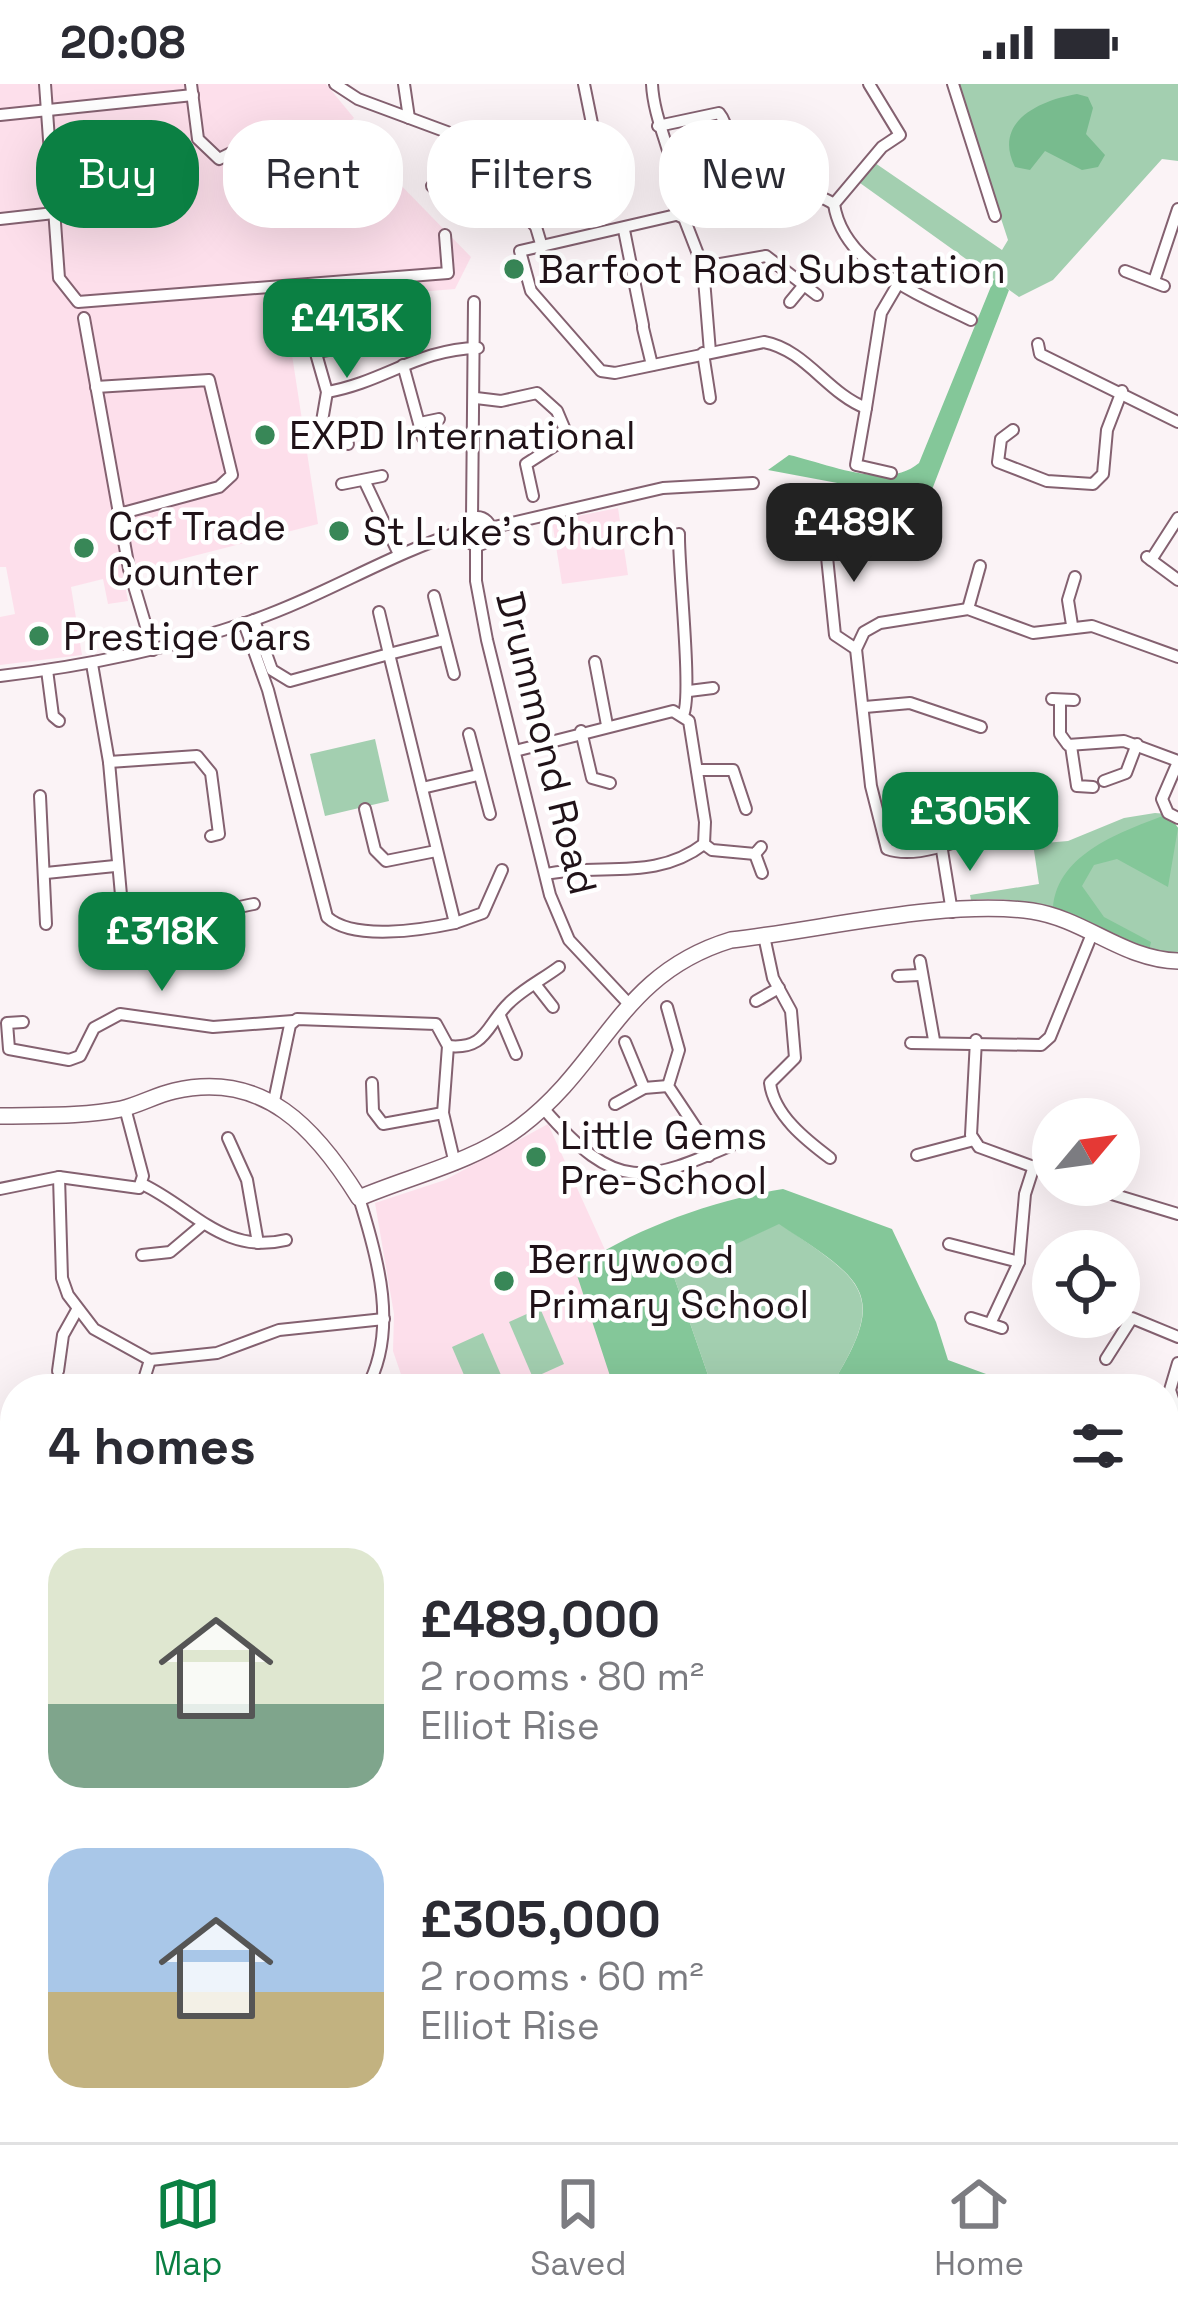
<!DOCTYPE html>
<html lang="en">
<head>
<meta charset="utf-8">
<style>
  body { margin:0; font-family:"Space Grotesk",sans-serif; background:#f7f7f7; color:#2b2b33; height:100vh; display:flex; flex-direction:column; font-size:45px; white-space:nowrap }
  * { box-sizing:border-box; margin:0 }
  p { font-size:39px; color:#7c7c81 }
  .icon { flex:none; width:66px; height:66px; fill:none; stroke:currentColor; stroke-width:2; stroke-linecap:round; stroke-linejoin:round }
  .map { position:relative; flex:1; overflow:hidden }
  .sheet { position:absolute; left:0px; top:1290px; width:1179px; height:768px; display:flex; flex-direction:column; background:#fff; border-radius:48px 48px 0 0; box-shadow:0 12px 48px #0002 }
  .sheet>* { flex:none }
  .top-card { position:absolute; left:36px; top:36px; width:1107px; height:108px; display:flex; gap:24px }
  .needle { width:78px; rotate:61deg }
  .controls { position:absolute; left:1032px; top:1014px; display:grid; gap:24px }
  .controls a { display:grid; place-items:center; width:108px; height:108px; border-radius:50%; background:#fff; box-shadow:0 12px 48px #0002; font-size:60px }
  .price { position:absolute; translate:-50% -102px; padding:0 27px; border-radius:24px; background:#0b8043; color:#fff; font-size:39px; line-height:78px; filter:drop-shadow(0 3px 6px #0008) }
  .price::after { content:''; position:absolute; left:50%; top:72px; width:36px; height:27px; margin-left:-18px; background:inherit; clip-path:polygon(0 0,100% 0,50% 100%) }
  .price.active { background:#222; color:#fff }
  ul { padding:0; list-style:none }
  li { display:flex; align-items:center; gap:36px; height:300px; padding:0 48px }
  li span { display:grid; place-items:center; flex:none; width:336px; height:240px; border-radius:36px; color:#555 }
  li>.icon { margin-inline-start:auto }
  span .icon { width:144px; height:144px; fill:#fffc; stroke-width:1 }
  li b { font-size:51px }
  h2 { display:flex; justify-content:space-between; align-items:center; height:144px; padding:0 48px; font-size:51px }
  .tag { padding:0 42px; border-radius:48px; background:#fff; box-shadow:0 12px 48px #0002; font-size:42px; line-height:108px }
  .tag.active { background:#0b8043; color:#fff }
  .status { display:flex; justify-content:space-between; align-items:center; height:84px; padding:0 60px; background:#fff; direction:ltr }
  .status svg { height:33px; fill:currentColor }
  .tab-bar { display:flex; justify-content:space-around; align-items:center; height:168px; border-top:3px solid #e1e1e2; background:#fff; font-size:33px; color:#7c7c81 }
  .tab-bar a { display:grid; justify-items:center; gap:6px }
  .tab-bar .active { color:#0b8043 }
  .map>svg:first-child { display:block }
  .built { fill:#fddfeb }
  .green { fill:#a3cfb0 }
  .forest { fill:#84c799 }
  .water { fill:#78bb8e }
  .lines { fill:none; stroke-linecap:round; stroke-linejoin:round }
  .stream { stroke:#78bb8e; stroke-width:3 }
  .street-casing { stroke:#846170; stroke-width:14 }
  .secondary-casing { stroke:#846170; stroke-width:18 }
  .street { stroke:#fff; stroke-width:10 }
  .secondary { stroke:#fff; stroke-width:15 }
  .poi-dot { fill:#388757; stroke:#fff; stroke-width:4.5 }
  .labels { text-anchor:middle; stroke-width:9; stroke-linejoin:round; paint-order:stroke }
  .poi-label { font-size:39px; fill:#201218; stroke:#fff; text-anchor:start }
  .street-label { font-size:39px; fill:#201218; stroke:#fff }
</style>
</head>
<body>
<div class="status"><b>20:08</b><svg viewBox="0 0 49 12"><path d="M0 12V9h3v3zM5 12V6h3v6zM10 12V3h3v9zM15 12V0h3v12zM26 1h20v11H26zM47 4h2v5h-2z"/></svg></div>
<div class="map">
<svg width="1178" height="2058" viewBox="0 0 1178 2058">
  <rect width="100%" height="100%" fill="#fbf3f6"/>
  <g class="built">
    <path d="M0 0H326L354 34 344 43 471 173 455 205 284 219 318 440 123 490 128 517 108 520 103 495 71 503 82 571 0 581V533L15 530 6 483H0Z"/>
    <path d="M618 424 628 491 562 500 552 437Z"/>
    <path d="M548 1040 655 1276 590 1305H406L393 1267 394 1230 375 1119 445 1096Z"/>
  </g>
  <g class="green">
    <path d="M957 0H1178V77L1162 75 1053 196 1019 213 860 99 875 79 1002 166 1008 156Z"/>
    <path d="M375 655 389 717 325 732 310 670Z"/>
    <path d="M1155 729 1168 730 1178 744V870C1097 861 1058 807 971 816L970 811 1039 800 1033 760 1068 757 1124 734Z"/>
    <path d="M779 1139C863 1198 891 1207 829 1305H688L709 1294 673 1190Z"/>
    <path d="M540 1224 564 1280 533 1294 509 1238Z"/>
    <path d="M483 1249 507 1305H470L452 1263Z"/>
    <path d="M0 1888 15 1891 16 2043 12 2054 0 2056Z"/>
  </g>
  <g class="forest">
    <path d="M994 195 1009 206 928 416 768 386 789 371C826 379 886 407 919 379Z"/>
    <path d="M1168 730 1178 744 1168 803 1117 775 1094 781 1082 802 1104 833 1151 858 1149 867 1053 824C1057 769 1123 747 1168 730Z"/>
    <path d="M783 1105 892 1145 936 1238 948 1276 1024 1304 1067 1292 1082 1305H829C891 1208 864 1197 779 1140L673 1190 709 1294 688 1305H590L611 1295 575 1185C635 1144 711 1117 783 1105Z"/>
    <path d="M328 2043H449L456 2058H342Z"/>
    <path d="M508 2043H707L671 2058H475Z"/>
  </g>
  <path class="water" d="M1077 10 1088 13 1093 24 1086 50 1105 71 1098 83 1082 86 1045 67 1030 86 1015 83C992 37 1041 16 1077 10Z"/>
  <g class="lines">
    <g class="stream">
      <path d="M0 1357 15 1355"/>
      <path d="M375 2043 384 2058"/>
    </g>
    <defs>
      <g id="street">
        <path d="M45 0 59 194 78 218 448 189 445 151"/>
        <path d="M191 0 198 55 219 75 245 62 322 53"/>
        <path d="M335 0 358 15 447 48 485 84 516 67 594 50"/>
        <path d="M404 0 409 34"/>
        <path d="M584 0 600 79"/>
        <path d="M652 0C654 45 685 88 675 130L684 134 689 125 680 119"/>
        <path d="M869 0 900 51 882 63 834 120C843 182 922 212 971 236"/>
        <path d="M953 0 995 132"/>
        <path d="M0 31 193 11"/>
        <path d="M658 42 719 29C730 42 726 60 737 74 756 97 804 101 834 120"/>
        <path d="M485 84 536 143 542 163"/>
        <path d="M432 102 463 132 498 105"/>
        <path d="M689 129 760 112 779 98"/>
        <path d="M676 131 520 167 531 207 601 287 615 289 764 258C806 266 827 309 866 324L881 229 898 200"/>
        <path d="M684 134 703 183 710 268"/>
        <path d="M0 135 54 129"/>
        <path d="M624 146 643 241"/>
        <path d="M703 183 766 172 817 211"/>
        <path d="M1125 187 1164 202"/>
        <path d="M1154 197 1178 125"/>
        <path d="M790 218 804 201"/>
        <path d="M84 234 129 485 153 566"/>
        <path d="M643 244 652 281"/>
        <path d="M313 259 327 308 321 343 348 360"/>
        <path d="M1038 260 1040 270 1178 338"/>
        <path d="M316 268 352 262"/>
        <path d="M703 269 710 314"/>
        <path d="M403 281 423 354"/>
        <path d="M96 303 209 296 232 391 219 403 119 430"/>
        <path d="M327 308C384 298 418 265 478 264"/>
        <path d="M476 314 501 317 537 309 557 327 568 353 526 380 533 412"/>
        <path d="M866 324 856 381 891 389"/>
        <path d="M420 339 439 335"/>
        <path d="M1013 346 1001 355 998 378 1047 397 1093 400 1103 390 1107 346 1122 307"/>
        <path d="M364 396 398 468"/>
        <path d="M342 400 382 392"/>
        <circle cx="477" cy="447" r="14"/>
        <path d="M472 434 474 218"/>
        <path d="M490 444 663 404 753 399"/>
        <path d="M679 450C678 480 693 614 683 631"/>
        <path d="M476 461V497L487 556 550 811 569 856 627 918"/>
        <path d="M1147 473 1178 496"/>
        <path d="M1151 476 1178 434"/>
        <path d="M434 512 454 590"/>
        <path d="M968 525 980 482"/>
        <path d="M379 528 389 570 444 556"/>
        <path d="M244 539 268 606 327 833C353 857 422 846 455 839L389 570 290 597 272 586 254 536"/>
        <path d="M1072 541 1068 516 1075 493"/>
        <path d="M856 565 835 551 827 473 837 461 874 456"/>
        <path d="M595 578 607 641"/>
        <path d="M92 580 109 678 121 811C148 848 213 828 254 820"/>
        <path d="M47 586 53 632 59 637"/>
        <path d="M0 592C86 582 169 565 251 537 324 512 389 470 463 447"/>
        <path d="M689 607 713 604"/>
        <path d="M1052 615 1074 616"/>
        <path d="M1060 618V650L1068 661 1124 657 1178 677"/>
        <path d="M865 623 910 619 981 643"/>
        <path d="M581 647 592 694 610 699"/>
        <path d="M469 650 490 730"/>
        <path d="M1071 662 1077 702 1093 703"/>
        <path d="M515 667 673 627 689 637 705 738 704 760C656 797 602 779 546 790"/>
        <path d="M109 678 197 672 211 689 219 750 211 752"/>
        <path d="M1178 678 1162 715 1168 729 1178 734"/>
        <path d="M697 686H733L746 725"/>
        <path d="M1104 697 1126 689 1137 660"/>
        <path d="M422 704 478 691"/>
        <path d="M40 712 46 840"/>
        <path d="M1023 718 1029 754"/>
        <path d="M365 725 375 766 386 777 436 767"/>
        <path d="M1026 731C987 742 926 779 887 765L871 702 856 565 864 548 880 539 968 525 1033 549 1092 542 1178 573"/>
        <path d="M704 760 712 766 755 770 761 763"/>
        <path d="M941 760 952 828"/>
        <path d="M755 770 762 789"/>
        <path d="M46 789 115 782"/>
        <path d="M455 839 483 829 502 786"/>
        <path d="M764 852 773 894 791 927 795 974 770 999C774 1031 806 1056 830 1074"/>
        <path d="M920 877 934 956"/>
        <path d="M898 892 919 891"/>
        <path d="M535 900 553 923"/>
        <path d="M756 917 779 904"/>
        <path d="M667 923 679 966 668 1002 704 1056 709 1072"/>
        <path d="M500 932 516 970"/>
        <path d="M23 938 7 939 9 965 69 976 80 972 94 944 120 930 213 943 293 937"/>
        <path d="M976 956 971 1051 979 1063 1053 1090"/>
        <path d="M625 958 644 1004"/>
        <path d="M911 959 1041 961 1050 953 1092 850"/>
        <path d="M448 962C487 966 486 941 509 919 523 905 543 895 559 883"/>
        <path d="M372 999 373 1027 383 1040 443 1029"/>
        <path d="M274 1017 290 941 297 935 436 940 448 962 443 1029 455 1080"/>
        <path d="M615 1020 644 1004 668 1002"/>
        <path d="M543 1024C620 1113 646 1098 746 1055"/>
        <path d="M228 1054 247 1096 258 1159"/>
        <path d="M917 1071 974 1056"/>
        <path d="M59 1093 62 1194 68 1211 94 1245 150 1276 217 1269 279 1246 384 1235"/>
        <path d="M142 1100C193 1124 223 1171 286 1156"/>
        <path d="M1082 1101 1178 1130"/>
        <path d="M0 1105 59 1093 139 1104 143 1092 125 1024"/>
        <path d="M359 1114C378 1174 399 1247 366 1305"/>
        <path d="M949 1160 1019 1178"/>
        <path d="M142 1171 170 1168 202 1141"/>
        <path d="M971 1234 990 1240"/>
        <path d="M1002 1244 990 1240 1019 1178 1025 1110 1034 1082"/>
        <path d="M1106 1275 1132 1234 1178 1253"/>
        <path d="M1178 1279 1170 1306 1178 1331"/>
        <path d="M58 1287 63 1251 77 1226"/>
        <path d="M141 1305 150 1276"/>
        <path d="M1164 1967 1175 2058"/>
        <path d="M21 2058 27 2043"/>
        <path d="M790 2058 821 2043"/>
      </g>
      <path id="secondary" d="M0 1032C40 1031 81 1033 121 1025 139 1021 156 1011 174 1007 264 986 316 1045 359 1114 413 1091 472 1079 520 1043 606 978 619 890 731 856 821 846 945 815 1032 827 1085 835 1124 876 1178 877"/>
    </defs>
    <use href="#street" class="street-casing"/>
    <use href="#secondary" class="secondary-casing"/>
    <use href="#street" class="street"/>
    <use href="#secondary" class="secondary"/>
  </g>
  <g class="poi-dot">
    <circle cx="514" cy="185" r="12"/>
    <circle cx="265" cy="351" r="12"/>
    <circle cx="339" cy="447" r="12"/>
    <circle cx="84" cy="464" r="12"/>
    <circle cx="39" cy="552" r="12"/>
    <circle cx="536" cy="1073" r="12"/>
    <circle cx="504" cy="1197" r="12"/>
  </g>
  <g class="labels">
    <g class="poi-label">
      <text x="538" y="199">Barfoot Road Substation</text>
      <text x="289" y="365">EXPD International</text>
      <text x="108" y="456">Ccf Trade<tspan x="108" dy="45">Counter</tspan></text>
      <text x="363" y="461">St Luke's Church</text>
      <text x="63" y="566">Prestige Cars</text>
      <text x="560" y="1065">Little Gems<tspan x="560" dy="45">Pre-School</tspan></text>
      <text x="528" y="1189">Berrywood<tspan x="528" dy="45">Primary School</tspan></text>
    </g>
    <g class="street-label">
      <text transform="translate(547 659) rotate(76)" y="14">Drummond Road</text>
    </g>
  </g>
</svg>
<div class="controls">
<a><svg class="needle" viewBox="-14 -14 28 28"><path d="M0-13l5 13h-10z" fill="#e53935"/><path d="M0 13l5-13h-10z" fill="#7c7c81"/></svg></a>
<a><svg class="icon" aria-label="locate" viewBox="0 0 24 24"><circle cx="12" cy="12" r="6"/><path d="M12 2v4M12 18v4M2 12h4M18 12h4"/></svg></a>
</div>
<b class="price" style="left:347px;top:297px">£413K</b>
<b class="price active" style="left:854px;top:501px">£489K</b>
<b class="price" style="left:970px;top:790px">£305K</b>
<b class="price" style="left:162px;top:910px">£318K</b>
<div class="top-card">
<a class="tag active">Buy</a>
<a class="tag">Rent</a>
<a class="tag">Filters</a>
<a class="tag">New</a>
</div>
<section class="sheet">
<h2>4 homes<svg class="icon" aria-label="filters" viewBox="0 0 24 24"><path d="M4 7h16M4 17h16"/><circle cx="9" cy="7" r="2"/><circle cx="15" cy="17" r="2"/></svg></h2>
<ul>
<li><span style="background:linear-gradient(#dfe7d0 65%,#7fa58c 0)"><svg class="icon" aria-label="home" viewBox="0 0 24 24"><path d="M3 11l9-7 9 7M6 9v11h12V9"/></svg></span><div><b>£489,000</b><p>2 rooms · 80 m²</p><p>Elliot Rise</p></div></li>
<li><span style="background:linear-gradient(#a9c7e8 60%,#c2b280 0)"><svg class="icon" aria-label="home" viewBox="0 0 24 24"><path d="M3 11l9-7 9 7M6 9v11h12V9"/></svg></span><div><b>£305,000</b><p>2 rooms · 60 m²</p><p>Elliot Rise</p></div></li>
</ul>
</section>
</div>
<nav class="tab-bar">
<a class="active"><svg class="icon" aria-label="map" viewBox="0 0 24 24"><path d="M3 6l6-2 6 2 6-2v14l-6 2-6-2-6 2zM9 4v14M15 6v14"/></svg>Map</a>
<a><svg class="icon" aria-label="saved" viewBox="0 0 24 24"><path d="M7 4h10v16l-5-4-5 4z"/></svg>Saved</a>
<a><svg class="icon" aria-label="home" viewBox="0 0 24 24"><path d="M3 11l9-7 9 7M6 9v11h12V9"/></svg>Home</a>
</nav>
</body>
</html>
